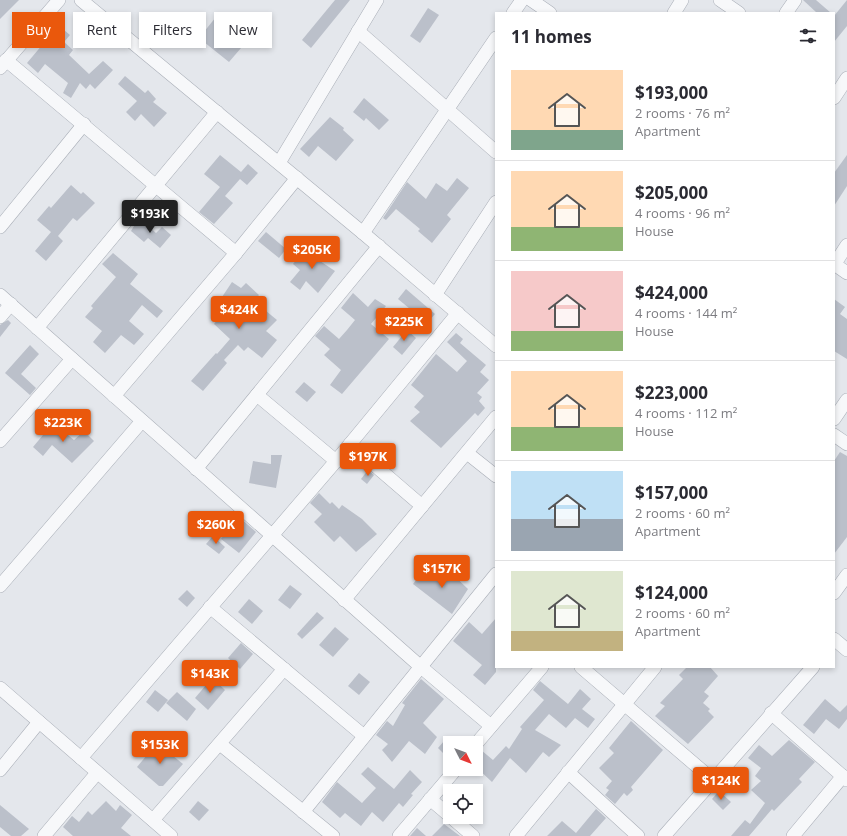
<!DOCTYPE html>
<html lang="en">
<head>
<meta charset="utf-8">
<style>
  body { margin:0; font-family:"Open Sans",sans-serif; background:#f2f2f3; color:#2b2b33; height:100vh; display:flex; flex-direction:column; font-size:15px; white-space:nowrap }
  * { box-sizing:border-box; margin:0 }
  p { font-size:13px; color:#7c7c81 }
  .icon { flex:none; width:22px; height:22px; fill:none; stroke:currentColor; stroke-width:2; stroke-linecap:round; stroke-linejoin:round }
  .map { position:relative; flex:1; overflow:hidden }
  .side { position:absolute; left:495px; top:12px; width:340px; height:656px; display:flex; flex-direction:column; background:#fff; border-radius:0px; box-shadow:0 2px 6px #0003 }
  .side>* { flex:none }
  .guide { position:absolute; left:12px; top:12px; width:380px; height:36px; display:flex; gap:8px }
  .needle { width:26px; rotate:132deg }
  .fabs { position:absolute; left:443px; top:736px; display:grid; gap:8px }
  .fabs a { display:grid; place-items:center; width:40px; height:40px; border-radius:0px; background:#fff; box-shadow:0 2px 6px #0003; font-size:20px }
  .price { position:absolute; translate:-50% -34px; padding:0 9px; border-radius:4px; background:#ea580c; color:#fff; font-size:13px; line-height:26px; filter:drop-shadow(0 1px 2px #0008) }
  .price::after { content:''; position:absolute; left:50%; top:24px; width:12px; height:9px; margin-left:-6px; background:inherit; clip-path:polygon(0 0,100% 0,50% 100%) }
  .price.on { background:#222; color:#fff }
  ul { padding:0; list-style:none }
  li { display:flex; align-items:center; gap:12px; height:100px; padding:0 16px }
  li+li { border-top:1px solid #e1e1e2 }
  li span { display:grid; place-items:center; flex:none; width:112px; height:80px; border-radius:0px; color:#555 }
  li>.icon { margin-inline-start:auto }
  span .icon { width:48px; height:48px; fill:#fffc; stroke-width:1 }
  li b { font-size:17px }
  h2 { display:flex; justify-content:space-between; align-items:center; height:48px; padding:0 16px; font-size:17px }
  .chip { padding:0 14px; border-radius:0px; background:#fff; box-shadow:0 2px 6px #0003; font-size:14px; line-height:36px }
  .chip.on { background:#ea580c; color:#fff }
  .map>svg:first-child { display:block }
  .building { fill:#bbc0ca }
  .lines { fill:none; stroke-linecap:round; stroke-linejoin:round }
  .minor-casing { stroke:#a9aeb7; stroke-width:14 }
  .minor { stroke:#f7f8fa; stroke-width:13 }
</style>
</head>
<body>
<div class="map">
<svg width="847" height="836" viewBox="0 0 847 836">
  <rect width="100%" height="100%" fill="#e4e7ec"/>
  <g class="building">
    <path d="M0 0H19L0 19Z"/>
    <path d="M335 0H350L311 48 302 40Z"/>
    <path d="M803 0H816L831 13H817Z"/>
    <path d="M847 0V26L834 42V16Z"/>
    <path d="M428 8 439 15 420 43 410 36Z"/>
    <path d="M216 17 247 41 229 62 199 38Z"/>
    <path d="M52 20 70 35 64 42 73 50 69 55 89 74 103 61 113 70 95 89 90 84 86 89 80 83 71 98 63 93 68 83 45 64 38 73 27 63 43 44 36 38Z"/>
    <path d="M125 76 145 93 148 90 156 99 153 102 167 113 154 127 141 114 135 121 126 112 137 101 118 84Z"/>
    <path d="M364 98 389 120 379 130 366 118 364 121 353 112Z"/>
    <path d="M330 117 344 128 343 130 354 140 336 161 318 146 309 157 300 149Z"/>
    <path d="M220 155 241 172 248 164 258 173 247 185 240 179 225 196 233 203 214 224 199 212 220 187 204 174Z"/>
    <path d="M847 155V186L834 206V173Z"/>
    <path d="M457 178 469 188 447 215 451 219 432 243 418 231 420 229 396 209 386 220 383 218 407 182 426 199 436 183 447 191Z"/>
    <path d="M71 185 81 194 83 192 95 203 77 221 73 218 58 236 63 241 46 261 35 251 51 232 37 220 49 206 51 208Z"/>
    <path d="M139 218 156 233 162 227 171 235 160 248 148 238 144 242 131 231Z"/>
    <path d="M266 232 286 249 279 258 258 241Z"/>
    <path d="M311 243 323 253 317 259 335 271 318 293 306 281 300 290 290 282 300 270 293 264Z"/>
    <path d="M113 253 138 274 130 284 163 311 157 318 142 305 129 321 144 334 134 345 121 335 105 353 93 342 102 331 85 317 93 308 91 306 116 277 102 264Z"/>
    <path d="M232 282 241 288 246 283 259 295 254 301 277 320 266 331 277 340 262 358 248 347 244 351 238 345 224 360 227 363 203 391 191 381 216 353 217 354 230 339 214 324 228 307 220 300Z"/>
    <path d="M406 289 435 314 427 323 398 299Z"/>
    <path d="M353 293 368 307 375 299 386 306 371 324 389 339 342 394 330 385 341 370 324 355 330 349 315 336 324 326 339 339 347 330 355 320 341 308Z"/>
    <path d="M834 299 845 307 840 314 847 319V359L834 351Z"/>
    <path d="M8 320 11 323 0 337V325Z"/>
    <path d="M407 330 416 338 402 355 393 347Z"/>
    <path d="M456 333 463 339 460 343 486 365 480 372 489 380 477 393 482 397 479 401 485 408 478 416 475 413 441 448 410 421 420 412 414 407 424 396 411 385 436 354 457 372 467 361 447 342Z"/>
    <path d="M30 345 39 354 21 374 36 388 30 395 5 373Z"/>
    <path d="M304 382 316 392 307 402 295 392Z"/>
    <path d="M53 423 74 440 84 431 94 441 72 463 52 445 43 456 33 447Z"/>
    <path d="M382 451 389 458 385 463 378 457Z"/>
    <path d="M840 452 847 456V537L834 554V461Z"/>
    <path d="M271 455H282L276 488 249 483 253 461 271 464Z"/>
    <path d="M368 470 374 475 367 484 361 479Z"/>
    <path d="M319 493 330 504 332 502 339 509 342 505 362 519 377 534 356 552 340 536 334 542 314 522 322 514 310 503Z"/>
    <path d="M239 517 256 532 239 553 221 539Z"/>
    <path d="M213 536 225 547 219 554 206 544Z"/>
    <path d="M446 568 468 589 452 614 413 584 424 570 436 580Z"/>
    <path d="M290 585 302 594 290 609 278 600Z"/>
    <path d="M187 590 195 598 187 607 178 599Z"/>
    <path d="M249 599 263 611 252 624 238 612Z"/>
    <path d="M317 612 324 618 302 639 297 634Z"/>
    <path d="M496 618V672L485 685 473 675 482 665 453 641 469 622 482 634Z"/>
    <path d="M335 627 349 639 333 657 319 645Z"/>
    <path d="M241 643 253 654 240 669 228 658Z"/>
    <path d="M687 667H710L718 676 704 692 709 696 703 703 710 709 708 711 714 717 688 744 655 716 665 706 660 703 683 679 679 675Z"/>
    <path d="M359 673 370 682 359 695 348 686Z"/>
    <path d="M212 678 225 690 208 710 195 698Z"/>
    <path d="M421 679 444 699 423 723 437 737 425 754 409 741 392 762 382 750 388 744 376 735 387 721 393 726 405 705 402 703Z"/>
    <path d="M540 681 568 704 580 689 591 699 582 709 595 719 588 728 575 718 566 728 549 714 535 730 561 745 549 757 543 752 526 773 510 758 492 782 476 767V752L481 750 493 760 506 746 509 749 522 729 520 727 544 700 533 690Z"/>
    <path d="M155 690 168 700 158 712 146 702Z"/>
    <path d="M177 692 196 709 187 721 166 703Z"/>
    <path d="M825 699 840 712 847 705V719L839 729 826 719 814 734 803 725Z"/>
    <path d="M631 721 663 750 631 787 633 790 627 796 624 793 615 804 605 795 609 790 606 788 612 781 599 768 614 753 609 748Z"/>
    <path d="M789 740 815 762 799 779 802 782 774 811 772 809 749 836H731L745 820 750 824 765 803 751 790 761 781 755 776 761 768 748 758 759 745 772 756Z"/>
    <path d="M444 741 450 747V760L438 748Z"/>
    <path d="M157 743 183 764 163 786H159L137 767Z"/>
    <path d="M368 767 394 789 410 770 422 782 411 794 413 795 403 807 399 803 383 822 372 812 361 826 345 813 340 818 322 802 337 782 362 803 376 788 361 774Z"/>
    <path d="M719 791 731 802 723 810 712 799Z"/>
    <path d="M106 801 116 811 120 805 132 815 121 828 131 836H73L63 827 72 816 79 822 88 811 92 815Z"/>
    <path d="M198 801 209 810 199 821 189 812Z"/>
    <path d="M0 805 29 829 21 836H11L0 827Z"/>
    <path d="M594 807 606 818 590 836H547L562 821 576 833 596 809Z"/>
    <path d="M444 824 460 836H461H432Z"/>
    <path d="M417 828 426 836H410Z"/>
  </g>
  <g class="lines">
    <defs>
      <g id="minor">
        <path d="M81 0 363 233 496 346"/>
        <path d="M531 0 550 13"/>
        <path d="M720 0 739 13"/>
        <path d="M513 13 522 0"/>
        <path d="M674 13 682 0"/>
        <path d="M786 13 795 0"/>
        <path d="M358 31 496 152"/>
        <path d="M6 60 236 253"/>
        <path d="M0 68 59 0"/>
        <path d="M834 98 847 78"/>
        <path d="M279 163 377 0"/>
        <path d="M0 227 84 124"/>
        <path d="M363 233 496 38"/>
        <path d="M834 264 847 273"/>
        <path d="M834 265 847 245"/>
        <path d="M0 295 421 667 491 726"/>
        <path d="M435 295 496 202"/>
        <path d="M0 317 11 304"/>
        <path d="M37 328 217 112"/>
        <path d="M257 395 336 461"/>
        <path d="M114 396 236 253 297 178"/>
        <path d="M834 419 847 400"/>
        <path d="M834 435 847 444"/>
        <path d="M0 441 72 359"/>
        <path d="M350 444 422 506"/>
        <path d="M467 453 496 476"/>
        <path d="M196 469 379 246"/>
        <path d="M0 586 142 421"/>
        <path d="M834 593 847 575"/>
        <path d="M344 600 496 417"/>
        <path d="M210 607 364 736"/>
        <path d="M834 639 847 650"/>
        <path d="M581 667 713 780"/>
        <path d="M0 688 171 836"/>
        <path d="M771 713 847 780"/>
        <path d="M220 744 333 836"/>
        <path d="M476 744 542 667"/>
        <path d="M81 758 336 461 458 313"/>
        <path d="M0 770 39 722"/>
        <path d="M568 772 638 836"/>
        <path d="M430 799 450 816"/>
        <path d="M303 812 496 574"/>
        <path d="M451 817 473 836"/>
        <path d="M153 820 284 669"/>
        <path d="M44 836 97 773"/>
        <path d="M399 836 456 769"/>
        <path d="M516 836 655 667"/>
        <path d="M664 836 813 667"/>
        <path d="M793 836 843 776"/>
      </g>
    </defs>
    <use href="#minor" class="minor-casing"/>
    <use href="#minor" class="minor"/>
  </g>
</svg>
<div class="fabs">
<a><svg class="needle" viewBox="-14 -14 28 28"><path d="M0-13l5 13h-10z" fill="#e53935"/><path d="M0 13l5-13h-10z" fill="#7c7c81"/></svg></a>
<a><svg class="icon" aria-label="locate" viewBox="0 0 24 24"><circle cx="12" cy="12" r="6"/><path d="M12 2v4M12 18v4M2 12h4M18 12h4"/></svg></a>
</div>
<b class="price on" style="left:150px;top:234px">$193K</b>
<b class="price" style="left:312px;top:270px">$205K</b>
<b class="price" style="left:239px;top:330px">$424K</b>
<b class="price" style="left:404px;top:342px">$225K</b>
<b class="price" style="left:63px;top:443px">$223K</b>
<b class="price" style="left:368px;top:477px">$197K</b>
<b class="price" style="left:216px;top:545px">$260K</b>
<b class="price" style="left:442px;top:589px">$157K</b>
<b class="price" style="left:210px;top:694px">$143K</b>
<b class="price" style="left:160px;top:765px">$153K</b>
<b class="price" style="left:721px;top:801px">$124K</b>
<div class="guide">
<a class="chip on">Buy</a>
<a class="chip">Rent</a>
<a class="chip">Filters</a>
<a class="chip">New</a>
</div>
<section class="side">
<h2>11 homes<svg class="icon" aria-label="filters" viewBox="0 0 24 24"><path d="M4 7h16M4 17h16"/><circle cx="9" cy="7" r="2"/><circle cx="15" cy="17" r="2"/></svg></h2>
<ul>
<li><span style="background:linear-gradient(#ffd9b3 75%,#7fa58c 0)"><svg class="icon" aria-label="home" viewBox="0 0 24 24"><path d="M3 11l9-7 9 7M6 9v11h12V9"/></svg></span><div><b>$193,000</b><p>2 rooms · 76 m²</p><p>Apartment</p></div></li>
<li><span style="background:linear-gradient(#ffd9b3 70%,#8fb573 0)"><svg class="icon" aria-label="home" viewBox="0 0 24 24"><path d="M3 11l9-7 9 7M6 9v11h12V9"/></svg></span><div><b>$205,000</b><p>4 rooms · 96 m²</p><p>House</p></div></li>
<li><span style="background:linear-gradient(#f6c9c9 75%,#8fb573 0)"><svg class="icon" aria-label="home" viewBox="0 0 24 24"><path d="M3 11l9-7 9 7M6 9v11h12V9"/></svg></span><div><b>$424,000</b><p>4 rooms · 144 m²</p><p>House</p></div></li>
<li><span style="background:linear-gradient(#ffd9b3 70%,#8fb573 0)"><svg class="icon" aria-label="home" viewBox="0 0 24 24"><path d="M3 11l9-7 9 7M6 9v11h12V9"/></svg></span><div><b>$223,000</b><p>4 rooms · 112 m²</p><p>House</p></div></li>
<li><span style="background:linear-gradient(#bfe0f5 60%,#9aa5b1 0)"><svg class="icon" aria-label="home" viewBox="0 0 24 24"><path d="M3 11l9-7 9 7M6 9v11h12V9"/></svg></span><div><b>$157,000</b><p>2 rooms · 60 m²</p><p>Apartment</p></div></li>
<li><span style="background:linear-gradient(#dfe7d0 75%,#c2b280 0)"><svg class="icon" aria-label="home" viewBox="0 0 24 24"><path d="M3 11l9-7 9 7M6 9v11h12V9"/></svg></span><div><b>$124,000</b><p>2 rooms · 60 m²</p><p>Apartment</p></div></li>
</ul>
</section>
</div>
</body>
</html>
